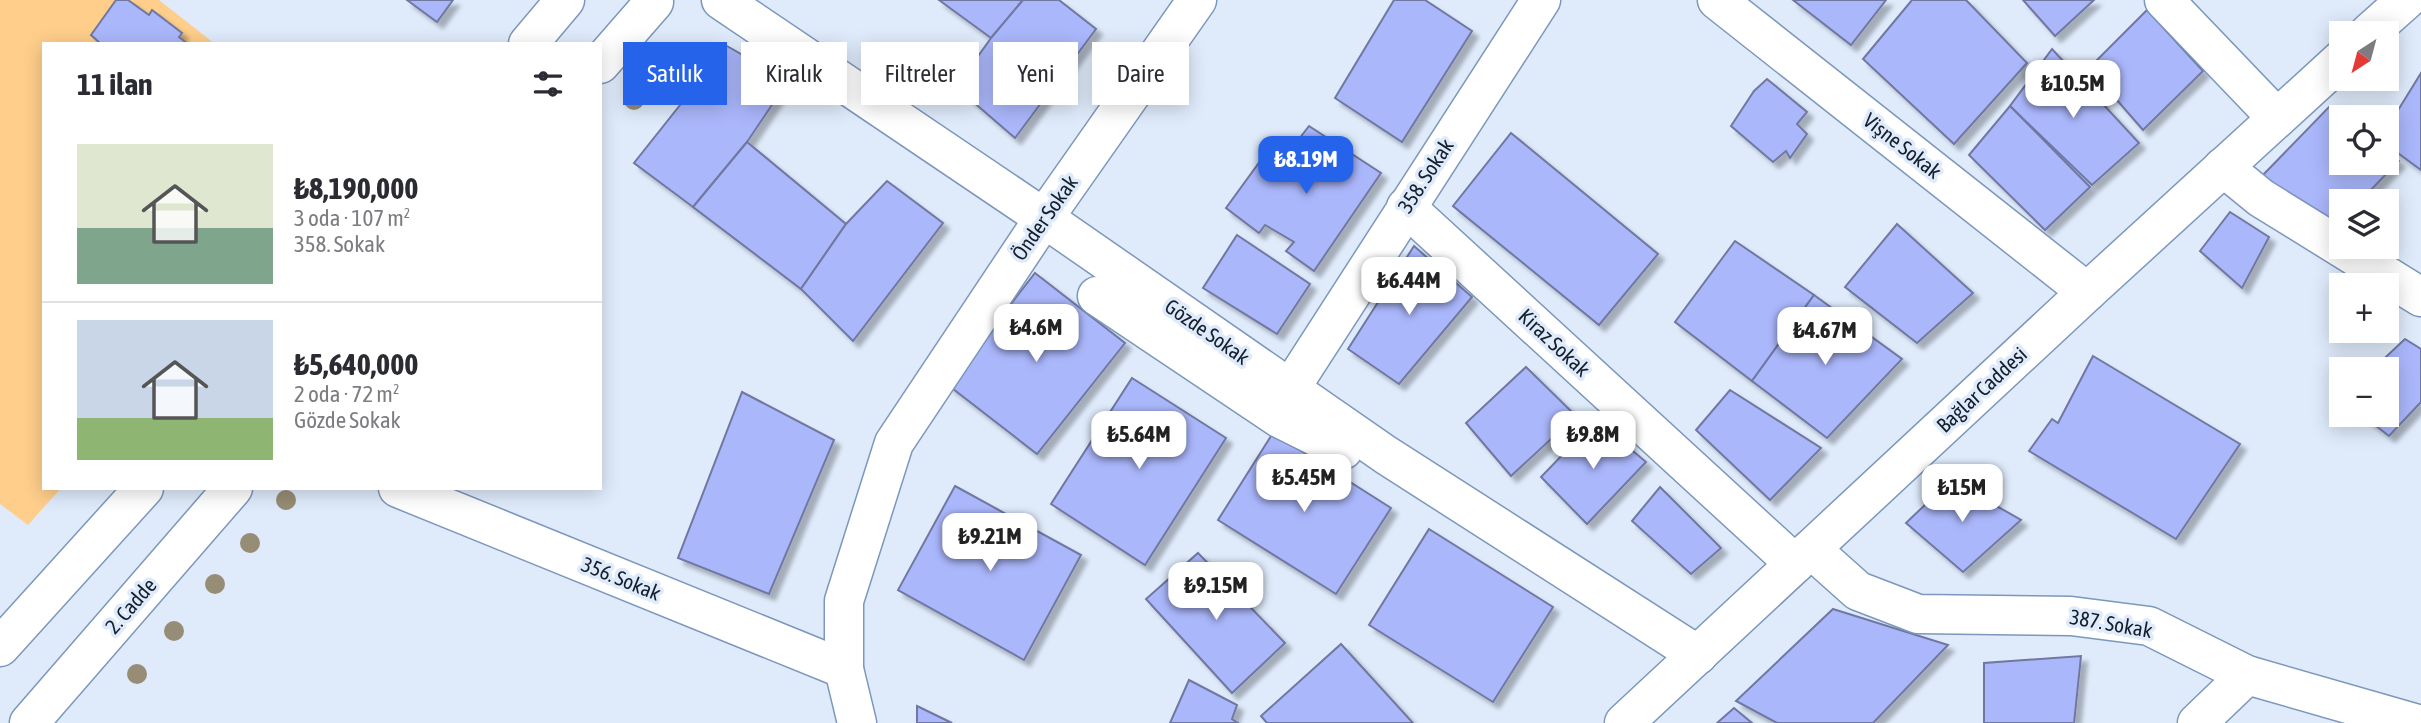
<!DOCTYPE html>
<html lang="tr">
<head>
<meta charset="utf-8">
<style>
  body { margin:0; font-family:"Asap Condensed",sans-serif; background:#f2f2f3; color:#2b2b33; height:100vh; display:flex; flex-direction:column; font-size:26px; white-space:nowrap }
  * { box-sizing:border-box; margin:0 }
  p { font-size:23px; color:#7c7c81 }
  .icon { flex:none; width:38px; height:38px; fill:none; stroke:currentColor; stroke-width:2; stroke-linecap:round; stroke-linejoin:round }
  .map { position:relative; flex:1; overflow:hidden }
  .side { position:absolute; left:42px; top:42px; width:560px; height:448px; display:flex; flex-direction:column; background:#fff; border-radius:0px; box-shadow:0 4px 18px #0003 }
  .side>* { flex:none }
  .top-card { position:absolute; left:623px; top:42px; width:665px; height:63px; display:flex; gap:14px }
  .needle { width:46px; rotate:216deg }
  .buttons { position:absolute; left:2329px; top:21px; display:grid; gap:14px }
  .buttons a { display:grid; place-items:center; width:70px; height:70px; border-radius:0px; background:#fff; box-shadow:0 4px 18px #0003; font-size:35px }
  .price { position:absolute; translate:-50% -60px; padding:0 16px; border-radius:14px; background:#fff; color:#222; font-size:23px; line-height:46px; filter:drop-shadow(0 2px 4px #0008) }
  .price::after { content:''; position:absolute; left:50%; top:42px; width:21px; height:16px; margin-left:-10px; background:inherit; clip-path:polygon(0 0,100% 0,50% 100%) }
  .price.active { background:#2563eb; color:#fff }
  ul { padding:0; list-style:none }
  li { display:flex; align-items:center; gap:21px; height:175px; padding:0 35px }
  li+li { border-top:2px solid #e1e1e2 }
  li span { display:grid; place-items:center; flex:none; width:196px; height:140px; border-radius:0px; color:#555 }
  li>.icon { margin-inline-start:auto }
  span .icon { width:84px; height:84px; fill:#fffc; stroke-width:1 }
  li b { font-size:30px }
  h2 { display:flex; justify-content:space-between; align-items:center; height:84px; padding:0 35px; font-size:30px }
  .chip { padding:0 24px; border-radius:0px; background:#fff; box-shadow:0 4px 18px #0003; font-size:24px; line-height:63px }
  .chip.active { background:#2563eb; color:#fff }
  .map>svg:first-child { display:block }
  .green { fill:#fece8a }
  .building { fill:#aab7fb; stroke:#7078a1; stroke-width:2; filter:url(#shadow) }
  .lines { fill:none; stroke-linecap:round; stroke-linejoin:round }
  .minor-casing { stroke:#7c97bc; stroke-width:41 }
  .major-casing { stroke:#7c97bc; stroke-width:41 }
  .minor { stroke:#fff; stroke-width:38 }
  .major { stroke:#fff; stroke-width:38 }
  .tree { fill:#978c75 }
  .labels { text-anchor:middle; stroke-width:7; stroke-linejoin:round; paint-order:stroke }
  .street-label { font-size:21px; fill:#141f2d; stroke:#dfebfb }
</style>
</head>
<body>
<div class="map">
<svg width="2421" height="723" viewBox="0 0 2421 723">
  <defs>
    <filter id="shadow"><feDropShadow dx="6" dy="6" stdDeviation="2" flood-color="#0004"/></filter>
  </defs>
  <rect width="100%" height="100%" fill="#dfebfb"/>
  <path class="green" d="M0 0H159L215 44H44V488H61L28 525 0 504Z"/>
  <g class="building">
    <path d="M116 0H128L149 15 152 10 182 33 179 37 188 44H101L91 35Z"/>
    <path d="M407 0H453L437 22Z"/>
    <path d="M939 0H1023L991 38Z"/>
    <path d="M1023 0H1059L1096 29 1015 138 956 87 991 38Z"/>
    <path d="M1394 0H1425L1472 31 1402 142 1335 98Z"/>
    <path d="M1793 0H1886L1851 45Z"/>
    <path d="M1912 0H1966L2027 63 1954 144 1863 59Z"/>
    <path d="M2023 0H2094L2055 36Z"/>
    <path d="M2147 10 2203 71 2143 130 2089 68Z"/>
    <path d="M727 46 788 81 747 142 693 207 634 163Z"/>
    <path d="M2052 49 2139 143 2092 185 2010 106Z"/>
    <path d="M2421 73V170L2387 145V128Z"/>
    <path d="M1767 79 1807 112 1797 124 1807 134 1790 158 1786 151 1773 162 1731 126 1754 91Z"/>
    <path d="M2010 106 2090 187 2045 230 1969 155Z"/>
    <path d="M2329 107 2342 117V163H2387V152L2399 161 2360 201H2342V221L2333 230 2262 176Z"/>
    <path d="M1309 126 1381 173 1314 271 1286 251 1294 242 1265 225 1259 233 1226 208 1261 160 1275 170Z"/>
    <path d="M1511 133 1658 254 1599 325 1453 206Z"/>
    <path d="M747 142 846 224 801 289 693 207Z"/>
    <path d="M887 181 943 223 853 341 801 289 846 224Z"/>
    <path d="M2230 212 2269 237 2242 288 2200 251Z"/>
    <path d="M1897 224 1973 293 1917 343 1845 287Z"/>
    <path d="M1237 235 1310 284 1277 334 1203 288Z"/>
    <path d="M1735 241 1814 295 1752 381 1675 322Z"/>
    <path d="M1414 246 1472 297 1399 384 1348 349Z"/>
    <path d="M1035 273 1125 343 1037 454 948 385Z"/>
    <path d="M1814 295 1902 359 1827 438 1752 381Z"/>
    <path d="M2405 339 2421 349V402L2389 436 2362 415H2387V369H2373Z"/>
    <path d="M2093 356 2240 444 2176 539 2029 451 2052 419 2058 423Z"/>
    <path d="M1526 367 1576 416 1511 476 1466 423Z"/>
    <path d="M1132 378 1226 438 1145 565 1051 504Z"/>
    <path d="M1730 390 1821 448 1770 500 1696 430Z"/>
    <path d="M742 392 834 440 769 594 678 558Z"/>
    <path d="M1596 420 1646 462 1587 524 1541 477Z"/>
    <path d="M1273 433 1391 508 1336 594 1218 520Z"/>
    <path d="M1951 480 2021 520 1963 572 1906 523Z"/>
    <path d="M955 486 1081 555 1024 660 898 590Z"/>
    <path d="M1660 487 1721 548 1691 574 1632 521Z"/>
    <path d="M1429 529 1553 607 1493 702 1369 625Z"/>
    <path d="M1198 553 1285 643 1232 693 1146 599Z"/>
    <path d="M1833 609 1948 645 1873 723H1777L1736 701Z"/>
    <path d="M1341 644 1413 723H1267L1261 716Z"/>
    <path d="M2081 656 2074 723H1984V663Z"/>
    <path d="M1189 680 1237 705 1232 719 1238 723H1170Z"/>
    <path d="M917 706 952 723H917Z"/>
    <path d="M1734 708 1752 723H1717Z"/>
  </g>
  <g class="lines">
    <defs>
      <g id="minor">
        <path d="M721 0 1044 218 1386 455 1698 655"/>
        <path d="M1717 0 2087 292"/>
        <path d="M2164 0 2277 118"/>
        <path d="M2369 33 2406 0"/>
        <path d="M2223 167 2261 198 2421 297"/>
        <path d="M1406 207 1795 564"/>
        <path d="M1097 296 1279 418 1343 450"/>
        <path d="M1290 389 1541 0"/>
        <path d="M398 488 844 669"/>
        <path d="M1811 549 1858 591 1918 614 2071 616 2149 626 2247 675 2414 723"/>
        <path d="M857 723 844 669V601L894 443 1044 218 1197 0"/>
        <path d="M1624 723 2087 292 2342 59"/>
        <path d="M2197 723 2247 675"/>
      </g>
      <g id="major">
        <path d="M528 44 565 0"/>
        <path d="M600 64 654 2"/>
        <path d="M0 647 144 488"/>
        <path d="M29 723 233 488"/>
      </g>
    </defs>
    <use href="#minor" class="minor-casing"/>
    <use href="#major" class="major-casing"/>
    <use href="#minor" class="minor"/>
    <use href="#major" class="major"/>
  </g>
  <g class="tree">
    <circle cx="680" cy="64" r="10"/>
    <circle cx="634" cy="100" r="10"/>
    <circle cx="286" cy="500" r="10"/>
    <circle cx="250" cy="543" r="10"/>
    <circle cx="215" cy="584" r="10"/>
    <circle cx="174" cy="631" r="10"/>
    <circle cx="137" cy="674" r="10"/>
  </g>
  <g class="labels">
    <g class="street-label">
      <text transform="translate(1902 146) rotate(38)" y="7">Vişne Sokak</text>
      <text transform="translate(1426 176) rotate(-57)" y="7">358. Sokak</text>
      <text transform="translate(1045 218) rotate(-55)" y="7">Önder Sokak</text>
      <text transform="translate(1207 332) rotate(35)" y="7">Gözde Sokak</text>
      <text transform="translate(1554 343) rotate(43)" y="7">Kiraz Sokak</text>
      <text transform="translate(1982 390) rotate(-43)" y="7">Bağlar Caddesi</text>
      <text transform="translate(621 579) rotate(22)" y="7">356. Sokak</text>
      <text transform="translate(131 606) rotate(-49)" y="7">2. Cadde</text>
      <text transform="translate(2111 624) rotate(10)" y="7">387. Sokak</text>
    </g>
  </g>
</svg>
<div class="buttons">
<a><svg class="needle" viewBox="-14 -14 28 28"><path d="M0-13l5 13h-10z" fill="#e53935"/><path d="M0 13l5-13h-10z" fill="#7c7c81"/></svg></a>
<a><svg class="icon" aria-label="locate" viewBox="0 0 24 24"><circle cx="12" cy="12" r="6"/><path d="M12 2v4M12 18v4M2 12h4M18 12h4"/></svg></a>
<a><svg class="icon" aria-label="layers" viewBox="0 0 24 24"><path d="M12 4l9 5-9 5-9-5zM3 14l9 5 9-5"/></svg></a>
<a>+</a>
<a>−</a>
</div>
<b class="price" style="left:2073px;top:120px">₺10.5M</b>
<b class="price active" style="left:1306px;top:196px">₺8.19M</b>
<b class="price" style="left:1409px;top:317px">₺6.44M</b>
<b class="price" style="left:1036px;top:364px">₺4.6M</b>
<b class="price" style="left:1825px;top:367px">₺4.67M</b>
<b class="price" style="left:1139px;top:471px">₺5.64M</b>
<b class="price" style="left:1593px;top:471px">₺9.8M</b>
<b class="price" style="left:1304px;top:514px">₺5.45M</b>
<b class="price" style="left:1962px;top:524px">₺15M</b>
<b class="price" style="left:990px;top:573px">₺9.21M</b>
<b class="price" style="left:1216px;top:622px">₺9.15M</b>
<div class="top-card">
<a class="chip active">Satılık</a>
<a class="chip">Kiralık</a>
<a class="chip">Filtreler</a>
<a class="chip">Yeni</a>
<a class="chip">Daire</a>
</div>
<section class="side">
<h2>11 ilan<svg class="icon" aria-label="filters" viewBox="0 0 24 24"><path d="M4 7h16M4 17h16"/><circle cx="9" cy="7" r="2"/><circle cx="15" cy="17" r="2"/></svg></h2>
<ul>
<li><span style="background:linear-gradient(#dfe7d0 60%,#7fa58c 0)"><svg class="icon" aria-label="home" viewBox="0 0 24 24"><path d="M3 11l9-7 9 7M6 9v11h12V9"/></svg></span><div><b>₺8,190,000</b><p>3 oda · 107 m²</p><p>358. Sokak</p></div></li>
<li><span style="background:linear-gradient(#c9d6e8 70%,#8fb573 0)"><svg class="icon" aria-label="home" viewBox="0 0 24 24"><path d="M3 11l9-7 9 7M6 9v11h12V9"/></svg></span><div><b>₺5,640,000</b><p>2 oda · 72 m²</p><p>Gözde Sokak</p></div></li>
</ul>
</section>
</div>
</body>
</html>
